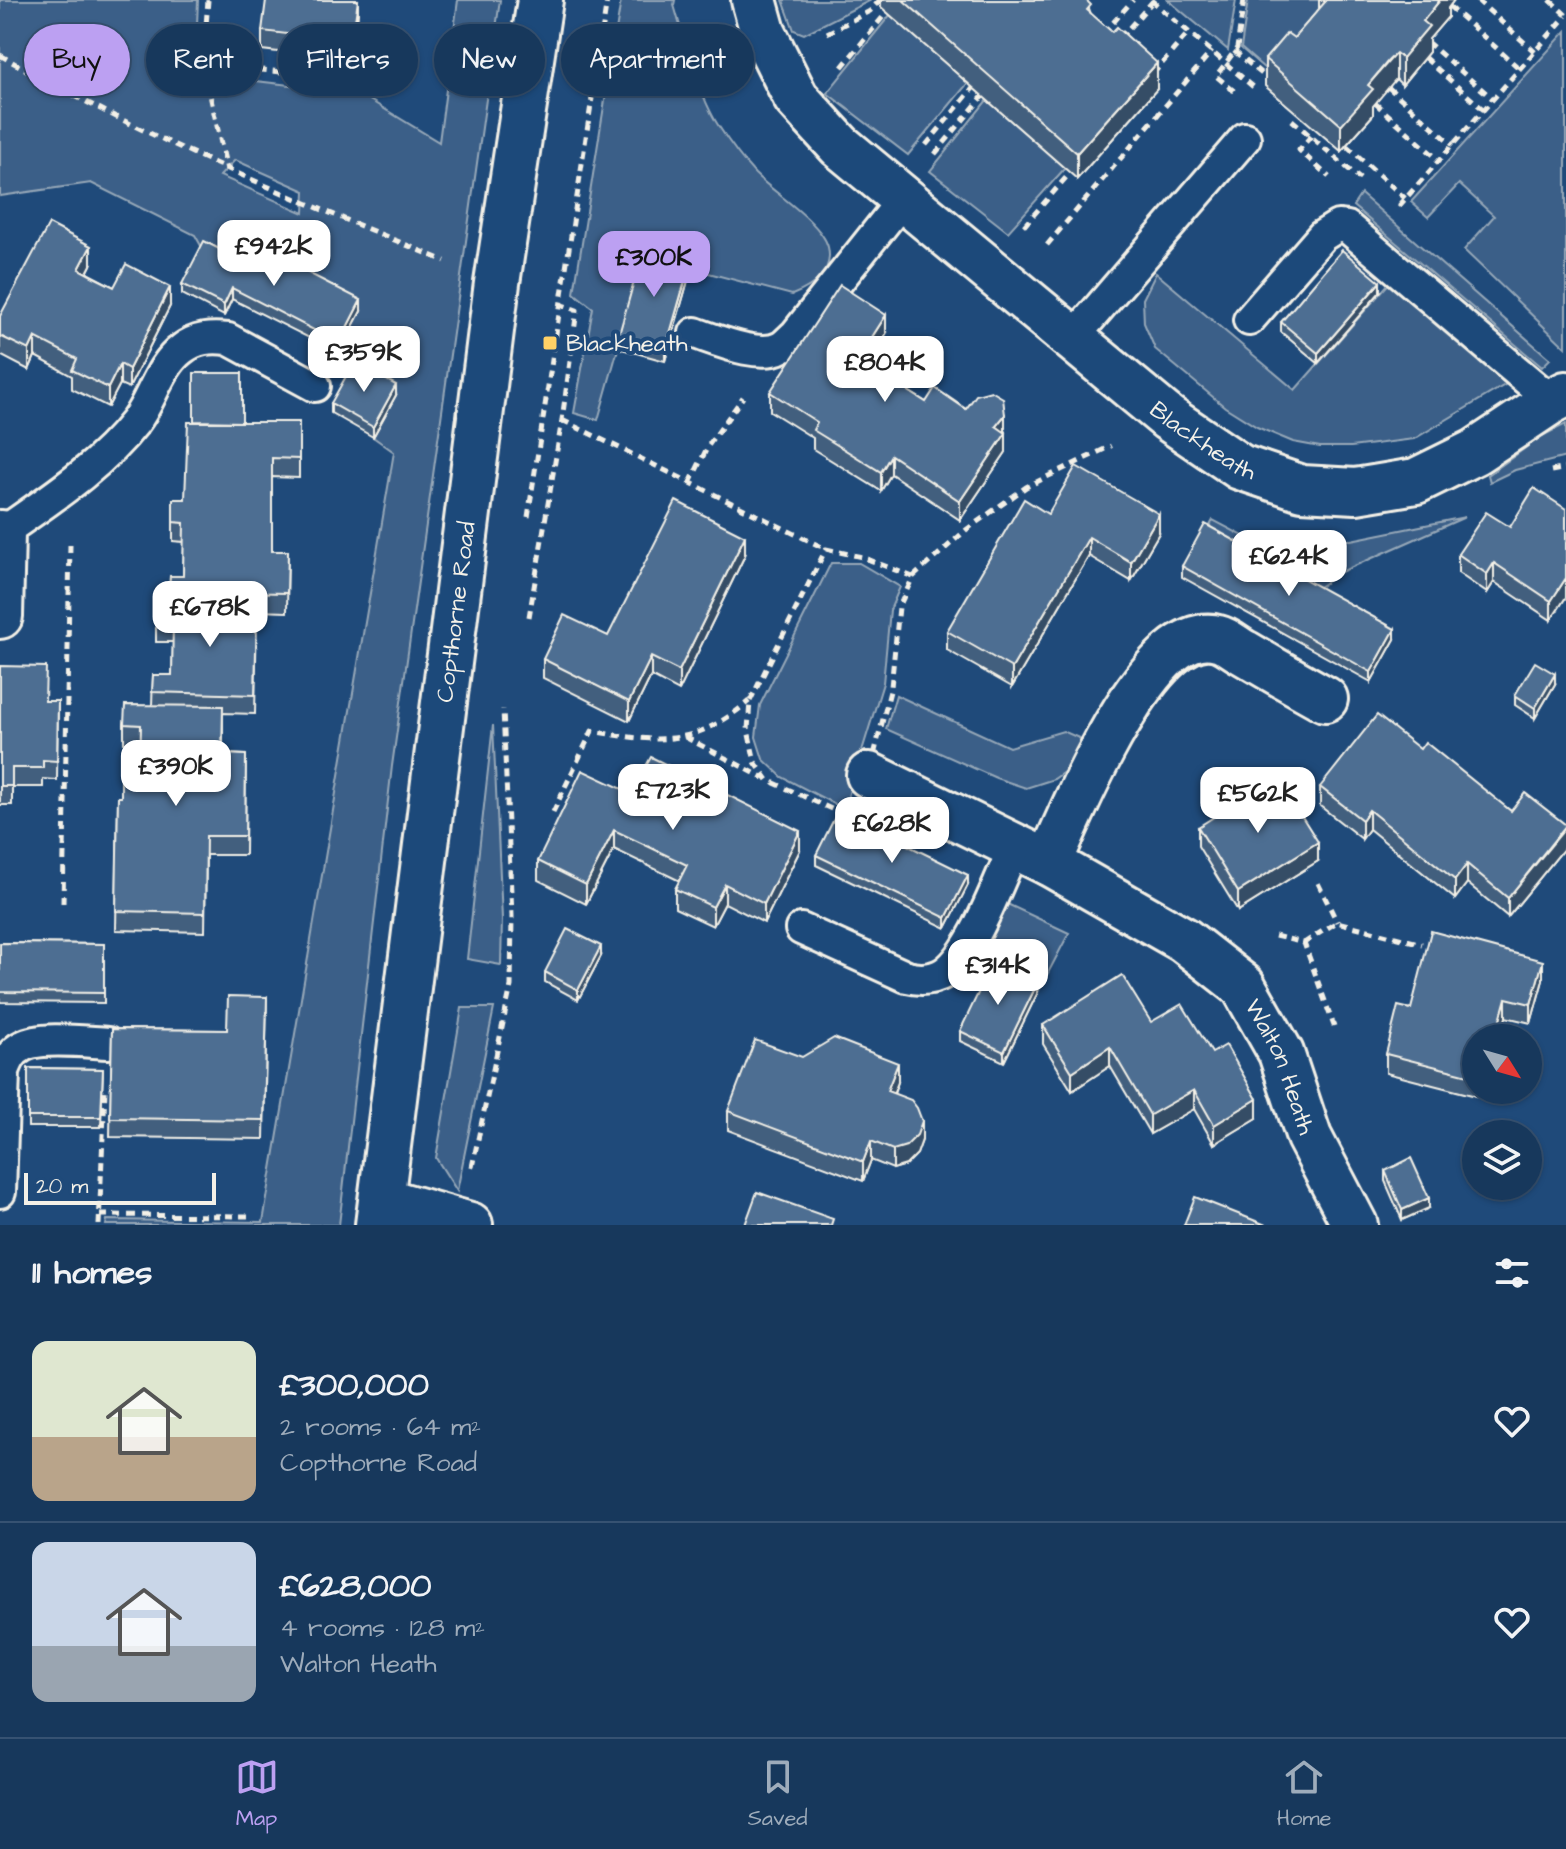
<!DOCTYPE html>
<html lang="en">
<head>
<meta charset="utf-8">
<style>
  body { margin:0; font-family:"Architects Daughter",sans-serif; background:#203f62; color:#f1f3f6; height:100vh; display:flex; flex-direction:column; font-size:30px; white-space:nowrap }
  * { box-sizing:border-box; margin:0 }
  p { font-size:26px; color:#9eacbb }
  .icon { flex:none; width:44px; height:44px; fill:none; stroke:currentColor; stroke-width:2; stroke-linecap:round; stroke-linejoin:round }
  .map { position:relative; height:1225px; overflow:hidden }
  .sheet { display:flex; flex-direction:column; background:#17385c; flex:1 }
  .sheet>* { flex:none }
  .guide { position:absolute; left:24px; top:24px; width:800px; height:72px; display:flex; gap:16px }
  .needle { width:52px; rotate:127deg }
  .controls { position:absolute; left:1462px; top:1024px; display:grid; gap:16px }
  .controls a { display:grid; place-items:center; width:80px; height:80px; border-radius:50%; background:#17385c; box-shadow:0 2px 6px #0004,0 0 0 2px #365272; font-size:40px }
  .scale { position:absolute; left:24px; bottom:20px; width:192px; box-sizing:border-box; padding-left:8px; border:4px solid #f4f1e8; border-top:0; font-size:22px; line-height:28px; white-space:nowrap; color:#f4f1e8; -webkit-text-stroke:6px #1f4a7a; paint-order:stroke }
  .price { position:absolute; translate:-50% -68px; padding:0 18px; border-radius:16px; background:#fff; color:#222; font-size:26px; line-height:52px; filter:drop-shadow(0 2px 4px #0008) }
  .price::after { content:''; position:absolute; left:50%; top:48px; width:24px; height:18px; margin-left:-12px; background:inherit; clip-path:polygon(0 0,100% 0,50% 100%) }
  .price.on { background:#bca0f2; color:#111 }
  ul { padding:0; list-style:none }
  li { display:flex; align-items:center; gap:24px; height:200px; padding:0 32px }
  li+li { border-top:2px solid #365272 }
  li span { display:grid; place-items:center; flex:none; width:224px; height:160px; border-radius:16px; color:#555 }
  li>.icon { margin-inline-start:auto }
  span .icon { width:96px; height:96px; fill:#fffc; stroke-width:1 }
  li b { font-size:34px }
  h2 { display:flex; justify-content:space-between; align-items:center; height:96px; padding:0 32px; font-size:34px }
  .tag { padding:0 28px; border-radius:36px; background:#17385c; box-shadow:0 2px 6px #0004,0 0 0 2px #365272; font-size:28px; line-height:72px }
  .tag.on { background:#bca0f2; color:#111 }
  .dock { display:flex; justify-content:space-around; align-items:center; height:112px; border-top:2px solid #365272; background:#17385c; font-size:22px; color:#9eacbb }
  .dock a { display:grid; justify-items:center; gap:4px }
  .dock .on { color:#bca0f2 }
  .map>svg:first-child { display:block }
  .green { fill:#3a5f88; stroke:#97a8b8; stroke-width:2; fill-rule:evenodd }
  .lines { fill:none; stroke-linecap:round; stroke-linejoin:round }
  .service-casing { stroke:#f4f1e8; stroke-width:36 }
  .minor-casing { stroke:#f4f1e8; stroke-width:50 }
  .primary-casing { stroke:#f4f1e8; stroke-width:50 }
  .path { stroke:#f4f1e8; stroke-width:5; stroke-dasharray:8 6; stroke-linecap:butt }
  .service { stroke:#1f4a7a; stroke-width:30 }
  .minor { stroke:#1f4a7a; stroke-width:44 }
  .primary { stroke:#1f4a7a; stroke-width:44 }
  .wall { fill:#425f7e; stroke:#f4f1e8; stroke-width:2 }
  .shaded-wall { fill:#364d66; stroke:#f4f1e8; stroke-width:2 }
  .building { fill:#4d6e92; stroke:#f4f1e8; stroke-width:2 }
  .poi-dot { fill:#ffd166; stroke:#1f4a7a; stroke-width:3 }
  .labels { text-anchor:middle; stroke-width:8; stroke-linejoin:round; paint-order:stroke }
  .poi-label { font-size:24px; fill:#f4f1e8; stroke:#1f4a7a; text-anchor:start }
  .street-label { font-size:24px; fill:#f4f1e8; stroke:#1f4a7a }
</style>
</head>
<body>
<div class="map">
<svg width="1566" height="1225" viewBox="0 0 1566 1225">
  <rect width="100%" height="100%" fill="#1f4a7a"/>
  <filter id="ink" filterUnits="userSpaceOnUse"><feTurbulence type="fractalNoise" baseFrequency=".0125" numOctaves="2"/><feDisplacementMap in="SourceGraphic" scale="16" xChannelSelector="R" yChannelSelector="G"/><feConvolveMatrix kernelMatrix="1 2 1 2 8 2 1 2 1" color-interpolation-filters="sRGB"/></filter>
  <g filter="url(#ink)">
    <g class="green">
      <path d="M0 0H198L195 74 358 93 439 142 458 0H500L392 766 339 1225H106L107 1220 263 1222 394 452 373 437 396 395 354 372 339 353 361 311 246 273 204 251 195 235 91 183 0 196ZM235 160 305 191 304 213 220 176Z"/>
      <path d="M621 0H675L674 5C684 40 699 95 718 125 729 142 742 160 755 174 773 192 822 223 828 247 834 273 812 287 792 295L644 256 598 420 574 413 593 308 574 293Z"/>
      <path d="M783 0H871L804 34 794 30Z"/>
      <path d="M1168 0H1236L1228 50Z"/>
      <path d="M1248 0H1327L1272 75 1241 48Z"/>
      <path d="M890 15 968 83 908 155 827 93Z"/>
      <path d="M1566 31V348L1464 250 1494 216 1459 184 1428 217 1411 202Z"/>
      <path d="M987 100 1065 168 1008 232 930 171Z"/>
      <path d="M1361 194 1550 359 1542 367 1353 206Z"/>
      <path d="M1156 273 1295 390 1391 281 1508 383 1414 439 1351 447H1320L1293 442 1257 427 1225 407 1155 349 1144 323 1143 299Z"/>
      <path d="M1566 424V457L1515 470 1490 482 1488 475 1542 436Z"/>
      <path d="M1465 517 1343 571 1310 593 1205 535 1213 520 1262 546 1286 536 1351 540Z"/>
      <path d="M831 563H859L900 587 890 610 883 683 844 809 782 777 763 759 756 737 760 705Z"/>
      <path d="M896 695 1009 747 1063 731 1088 742 1072 766 1054 779 1026 788 996 778 886 729Z"/>
      <path d="M493 725 502 919 501 965 467 959Z"/>
      <path d="M1003 902 1069 933 1037 994 993 972C987 938 989 934 1003 902Z"/>
      <path d="M462 1008H494L457 1191 436 1158Z"/>
    </g>
    <g class="lines">
      <defs>
        <g id="service">
          <path d="M1249 320 1322 236 1338 226 1347 227 1552 401"/>
          <path d="M695 333C716 340 760 359 781 347 786 344 791 338 795 335L904 198"/>
          <path d="M1073 338 1245 138"/>
          <path d="M2 533C50 499 99 468 135 422 152 400 159 366 182 349 196 338 211 337 228 339L315 386"/>
          <path d="M801 929 907 977C919 980 932 980 944 973 974 953 999 879 1015 846"/>
          <path d="M0 1192 4 1071C8 1060 12 1051 23 1046 41 1036 86 1042 108 1043"/>
        </g>
        <g id="minor">
          <path id="s1" d="M754 0 763 32 796 98 840 146 1168 418 1240 467 1302 488 1356 491 1416 481 1475 452 1552 401 1566 394"/>
          <path d="M0 533H2L0 616"/>
          <path id="s2" d="M869 775 1049 863 1184 940 1243 986 1281 1053 1309 1137 1355 1225"/>
          <path d="M1049 863C1072 813 1149 619 1218 638 1227 640 1237 649 1245 653 1272 669 1298 684 1325 699"/>
          <path d="M382 1200 470 1225"/>
        </g>
        <g id="primary">
          <path id="s3" d="M378 1225 497 283 540 0"/>
        </g>
      </defs>
      <use href="#service" class="service-casing"/>
      <use href="#minor" class="minor-casing"/>
      <use href="#primary" class="primary-casing"/>
      <g class="path">
        <path d="M208 0 203 64 227 170"/>
        <path d="M1151 0 1257 90"/>
        <path d="M1477 0 1535 52"/>
        <path d="M1550 0 1566 15"/>
        <path d="M1449 6 1520 69"/>
        <path d="M827 33 870 11 880 0"/>
        <path d="M1104 33 1133 0"/>
        <path d="M1120 38 1153 1"/>
        <path d="M1427 42 1493 99"/>
        <path d="M1234 51 1268 79"/>
        <path d="M0 55C142 137 294 198 445 261"/>
        <path d="M1425 58 1484 110"/>
        <path d="M203 64 350 79"/>
        <path d="M842 67 887 12"/>
        <path d="M1153 74 1189 32"/>
        <path d="M1388 87 1453 145"/>
        <path d="M1234 91 1216 76 1237 48 1244 0"/>
        <path d="M1375 103 1439 160"/>
        <path d="M1292 120 1360 179"/>
        <path d="M1311 136 1299 150 1329 177"/>
        <path d="M926 145 974 87"/>
        <path d="M1347 146 1406 199"/>
        <path d="M935 154 983 96"/>
        <path d="M1399 206 1566 16"/>
        <path d="M1024 226 1070 173"/>
        <path d="M1047 245 1212 51"/>
        <path d="M562 420 826 549"/>
        <path d="M1551 471 1566 468"/>
        <path d="M690 483 708 446 743 397"/>
        <path d="M528 517 607 0"/>
        <path d="M826 549 862 557 913 577 899 607 891 687 869 775 851 818 768 780 755 762 748 730 750 701Z"/>
        <path d="M913 577 966 530 1026 487 1111 446"/>
        <path d="M529 617 562 420 577 310 559 304"/>
        <path d="M685 737 764 778"/>
        <path d="M553 812 592 731C658 743 695 747 749 701"/>
        <path d="M1318 883 1337 922"/>
        <path d="M63 903 70 545"/>
        <path d="M1275 936 1304 943 1334 1026"/>
        <path d="M1304 943 1337 922 1422 944"/>
        <path d="M472 1167 511 986 512 916 503 709"/>
        <path d="M100 1215 249 1216"/>
        <path d="M99 1225 105 1091"/>
      </g>
      <use href="#service" class="service"/>
      <use href="#minor" class="minor"/>
      <use href="#primary" class="primary"/>
    </g>
    <g class="wall">
      <path d="M358 0V12L352 61 262 50V31Z"/>
      <path d="M881 0H1086L1091 14 1157 89 1077 179 881 7Z"/>
      <path d="M1319 0H1454L1448 8V17L1429 39V52L1402 85 1396 79 1388 87 1373 106V115L1341 151 1265 86V59L1294 38 1319 10Z"/>
      <path d="M246 263 361 311 339 353 232 299 224 316 182 294V284Z"/>
      <path d="M91 265 87 273 114 287 170 306 129 388 120 384 108 407 72 389V376L35 356 29 370 0 355V316Z"/>
      <path d="M691 270 665 361 618 348V338Z"/>
      <path d="M1380 292 1318 363 1281 332V322Z"/>
      <path d="M886 334 866 365 926 402 966 409 1005 432 1006 452 960 520 891 474 881 491 813 449V438L770 411V392Z"/>
      <path d="M396 395 373 437 331 413V403Z"/>
      <path d="M242 422H299V478L272 477V551H288L287 612 257 611 255 714 223 713V754L246 755 245 855H206L205 932 116 930 118 797H121L140 776 141 744 124 743V724L152 705 153 675H172L173 642H156V604H169L170 576H183L184 542 173 541V499H185Z"/>
      <path d="M1566 509V597L1551 620 1494 582 1487 593 1458 573V554L1510 527Z"/>
      <path d="M1048 514 1159 533 1131 581 1089 556 1012 687 947 650V631Z"/>
      <path d="M745 555 679 691 651 676 629 721 543 678V659L608 636Z"/>
      <path d="M1182 566 1395 639 1371 682 1182 577Z"/>
      <path d="M0 666 46 701H58L57 780 43 779V787H12V805H0Z"/>
      <path d="M1555 684 1535 718 1515 705V695Z"/>
      <path d="M1420 749 1511 811 1566 825V846L1508 917 1467 883 1455 899 1369 829 1362 839 1320 806V787Z"/>
      <path d="M631 793 800 850 764 923 725 903 713 926 675 908V889L680 881 614 849 586 904 538 880V861Z"/>
      <path d="M1198 827 1318 861 1238 911 1198 846Z"/>
      <path d="M816 855 968 885 946 928 816 865Z"/>
      <path d="M0 943 104 944V1003L0 1002Z"/>
      <path d="M601 956 578 1000 545 982V972Z"/>
      <path d="M1543 980 1531 1023 1506 1017 1476 1038V1090H1487L1484 1098 1386 1073V1054L1411 1009Z"/>
      <path d="M1037 994 1004 1062 960 1041V1031Z"/>
      <path d="M267 997 264 1139 110 1137 112 1029 227 1030Z"/>
      <path d="M1151 1022 1212 1053 1257 1118 1214 1144 1194 1109 1150 1134 1110 1066 1072 1091 1043 1044V1025Z"/>
      <path d="M28 1068 103 1069 101 1127H28Z"/>
      <path d="M898 1082 894 1094 922 1140 917 1154 906 1165 893 1169 871 1160 863 1181 728 1130V1111Z"/>
      <path d="M1385 1171 1429 1208 1402 1220 1385 1181Z"/>
    </g>
    <g class="shaded-wall">
      <path d="M358 0V12L352 61V42Z"/>
      <path d="M1440 0H1454L1448 8V17L1429 39V52L1402 85V58L1423 21Z"/>
      <path d="M1396 53V79L1373 106V115L1341 151V125L1368 85Z"/>
      <path d="M1157 63V89L1077 179V153Z"/>
      <path d="M91 246V265L79 288V269Z"/>
      <path d="M691 260V270L665 361V351Z"/>
      <path d="M1380 282V292L1318 363V353Z"/>
      <path d="M170 287V306L129 388V369Z"/>
      <path d="M232 288V299L224 316V305Z"/>
      <path d="M361 300V311L339 353V343Z"/>
      <path d="M886 315V334L858 378V359Z"/>
      <path d="M35 337V356L29 370V350Z"/>
      <path d="M120 364V384L108 407V388Z"/>
      <path d="M396 385V395L373 437V427Z"/>
      <path d="M1005 415V434L996 426Z"/>
      <path d="M1006 433V452L960 520V501Z"/>
      <path d="M891 455V474L881 491V472Z"/>
      <path d="M1159 514V533L1131 581V562Z"/>
      <path d="M745 536V555L679 691V671Z"/>
      <path d="M1089 537V556L1012 687V668Z"/>
      <path d="M1494 563V582L1487 593V574Z"/>
      <path d="M1566 578V597L1551 620V601Z"/>
      <path d="M1395 629V639L1371 682V672Z"/>
      <path d="M651 657V676L629 721V702Z"/>
      <path d="M1555 674V684L1535 718V708Z"/>
      <path d="M1369 810V829L1362 839V820Z"/>
      <path d="M1566 827V846L1508 917V898Z"/>
      <path d="M614 830V849L586 904V885Z"/>
      <path d="M800 831V850L764 923V904Z"/>
      <path d="M1318 842V861L1238 911V892Z"/>
      <path d="M1467 864V883L1455 899V880Z"/>
      <path d="M968 875V885L946 928V918Z"/>
      <path d="M725 884V903L713 926V907Z"/>
      <path d="M601 946V956L578 1000V990Z"/>
      <path d="M1543 961V980L1531 1023V1004Z"/>
      <path d="M1037 984V994L1004 1062V1052Z"/>
      <path d="M1506 998V1017L1500 1038H1495Z"/>
      <path d="M1110 1047V1066L1072 1091V1072Z"/>
      <path d="M898 1063V1082L887 1110V1091Z"/>
      <path d="M1194 1090V1109L1150 1134V1115Z"/>
      <path d="M1257 1099V1118L1214 1144V1125Z"/>
      <path d="M922 1121V1140L917 1154 906 1165 893 1169V1150Z"/>
      <path d="M871 1141V1160L863 1181V1162Z"/>
      <path d="M1429 1198V1208L1402 1220V1210Z"/>
    </g>
    <g class="building">
      <path d="M266 0H358L352 42 262 31Z"/>
      <path d="M903 0H1086L1091 5 1087 10 1112 32 1117 27 1157 63 1077 153Z"/>
      <path d="M1323 0H1440L1423 21 1429 26 1402 58 1396 53 1388 61 1368 85 1373 89 1341 125 1265 59 1287 33 1294 38 1325 2Z"/>
      <path d="M49 224 91 246 79 269 94 277 114 287 126 264 170 287 129 369 120 364 108 388 72 370 77 359 35 337 29 350 0 336V316Z"/>
      <path d="M204 241 246 263 254 245 361 300 339 343 232 288 224 305 182 284Z"/>
      <path d="M644 246 691 260 665 351 618 338Z"/>
      <path d="M1342 250 1380 282 1318 353 1281 322Z"/>
      <path d="M840 285 886 315 858 359 926 402 935 388 966 409 976 395 991 391 1003 398 1005 415 996 426 1006 433 960 501 891 455 881 472 813 430 817 422 770 392Z"/>
      <path d="M354 362 396 385 373 427 331 403Z"/>
      <path d="M194 373H242V422L194 421Z"/>
      <path d="M188 422H299V459L272 458V551H288L287 593 169 591 170 576H183L184 523 173 522V499H185Z"/>
      <path d="M1076 466 1159 514 1131 562 1089 537 1012 668 947 631 1024 499 1048 514Z"/>
      <path d="M1534 488 1566 509V578L1551 601 1494 563 1487 574 1458 554 1486 512 1510 527Z"/>
      <path d="M676 501 745 536 679 671 651 657 629 702 543 659 564 615 608 636Z"/>
      <path d="M1205 524 1395 629 1371 672 1182 566Z"/>
      <path d="M257 603 255 695 152 692 153 675H172L173 623H156V604Z"/>
      <path d="M1535 662 1555 674 1535 708 1515 695Z"/>
      <path d="M0 666 46 667 45 701H58L57 761 43 760V768H12V786H0Z"/>
      <path d="M125 705 223 706 222 754 246 755 245 836H206L205 913 116 911 118 797H121V776H140L141 725 124 724Z"/>
      <path d="M1377 715 1420 749 1425 742 1511 811 1525 793 1566 825 1508 898 1467 864 1455 880 1369 810 1362 820 1320 787Z"/>
      <path d="M651 757 800 831 764 904 725 884 713 907 675 889 687 865 614 830 586 885 538 861 582 770 631 793Z"/>
      <path d="M1277 777 1318 842 1238 892 1198 827Z"/>
      <path d="M838 811 968 875 946 918 816 855Z"/>
      <path d="M567 929 601 946 578 990 545 972Z"/>
      <path d="M1431 931 1543 961 1531 1004 1506 998 1495 1038H1476V1077L1386 1054 1398 1006 1411 1009Z"/>
      <path d="M0 943 104 944V993L0 992Z"/>
      <path d="M993 962 1037 984 1004 1052 960 1031Z"/>
      <path d="M1122 975 1151 1022 1182 1004 1212 1053 1226 1045 1257 1099 1214 1125 1194 1090 1150 1115 1110 1047 1072 1072 1043 1025Z"/>
      <path d="M228 996 267 997 264 1120 110 1118 112 1029 227 1030Z"/>
      <path d="M834 1038 898 1063 887 1091 911 1100 917 1108 922 1121 917 1135 906 1146 893 1150 871 1141 863 1162 728 1111 755 1040 802 1057Z"/>
      <path d="M28 1068 103 1069 101 1117H28Z"/>
      <path d="M1411 1158 1429 1198 1402 1210 1385 1171Z"/>
      <path d="M757 1192 833 1219 831 1225H745Z"/>
      <path d="M1195 1197 1266 1225H1184Z"/>
    </g>
  </g>
  <rect class="poi-dot" x="542" y="335" width="16" height="16" rx="4"/>
  <g class="labels">
    <g class="poi-label">
      <text x="566" y="351">Blackheath</text>
    </g>
    <g class="street-label">
      <text dy="8" stroke="none"><textPath href="#s1" startOffset="640">Blackheath</textPath></text>
      <text dy="8" stroke="none"><textPath href="#s3" startOffset="618">Copthorne Road</textPath></text>
      <text dy="8" stroke="none"><textPath href="#s2" startOffset="520">Walton Heath</textPath></text>
    </g>
  </g>
</svg>
<div class="controls">
<a><svg class="needle" viewBox="-14 -14 28 28"><path d="M0-13l5 13h-10z" fill="#e53935"/><path d="M0 13l5-13h-10z" fill="#9eacbb"/></svg></a>
<a><svg class="icon" aria-label="layers" viewBox="0 0 24 24"><path d="M12 4l9 5-9 5-9-5zM3 14l9 5 9-5"/></svg></a>
</div>
<div class="scale">20 m</div>
<b class="price" style="left:274px;top:288px">£942K</b>
<b class="price on" style="left:654px;top:299px">£300K</b>
<b class="price" style="left:364px;top:394px">£359K</b>
<b class="price" style="left:885px;top:404px">£804K</b>
<b class="price" style="left:1289px;top:598px">£624K</b>
<b class="price" style="left:210px;top:649px">£678K</b>
<b class="price" style="left:176px;top:808px">£390K</b>
<b class="price" style="left:673px;top:832px">£723K</b>
<b class="price" style="left:1258px;top:835px">£562K</b>
<b class="price" style="left:892px;top:865px">£628K</b>
<b class="price" style="left:998px;top:1007px">£314K</b>
<div class="guide">
<a class="tag on">Buy</a>
<a class="tag">Rent</a>
<a class="tag">Filters</a>
<a class="tag">New</a>
<a class="tag">Apartment</a>
</div>
</div>
<section class="sheet">
<h2>11 homes<svg class="icon" aria-label="filters" viewBox="0 0 24 24"><path d="M4 7h16M4 17h16"/><circle cx="9" cy="7" r="2"/><circle cx="15" cy="17" r="2"/></svg></h2>
<ul>
<li><span style="background:linear-gradient(#dfe7d0 60%,#b9a48a 0)"><svg class="icon" aria-label="home" viewBox="0 0 24 24"><path d="M3 11l9-7 9 7M6 9v11h12V9"/></svg></span><div><b>£300,000</b><p>2 rooms · 64 m²</p><p>Copthorne Road</p></div><svg class="icon" aria-label="heart" viewBox="0 0 24 24"><path d="M12 20l-8-8c-3-5 5-10 8-4 3-6 11-1 8 4z"/></svg></li>
<li><span style="background:linear-gradient(#c9d6e8 65%,#9aa5b1 0)"><svg class="icon" aria-label="home" viewBox="0 0 24 24"><path d="M3 11l9-7 9 7M6 9v11h12V9"/></svg></span><div><b>£628,000</b><p>4 rooms · 128 m²</p><p>Walton Heath</p></div><svg class="icon" aria-label="heart" viewBox="0 0 24 24"><path d="M12 20l-8-8c-3-5 5-10 8-4 3-6 11-1 8 4z"/></svg></li>
</ul>
</section>
<nav class="dock">
<a class="on"><svg class="icon" aria-label="map" viewBox="0 0 24 24"><path d="M3 6l6-2 6 2 6-2v14l-6 2-6-2-6 2zM9 4v14M15 6v14"/></svg>Map</a>
<a><svg class="icon" aria-label="saved" viewBox="0 0 24 24"><path d="M7 4h10v16l-5-4-5 4z"/></svg>Saved</a>
<a><svg class="icon" aria-label="home" viewBox="0 0 24 24"><path d="M3 11l9-7 9 7M6 9v11h12V9"/></svg>Home</a>
</nav>
</body>
</html>
